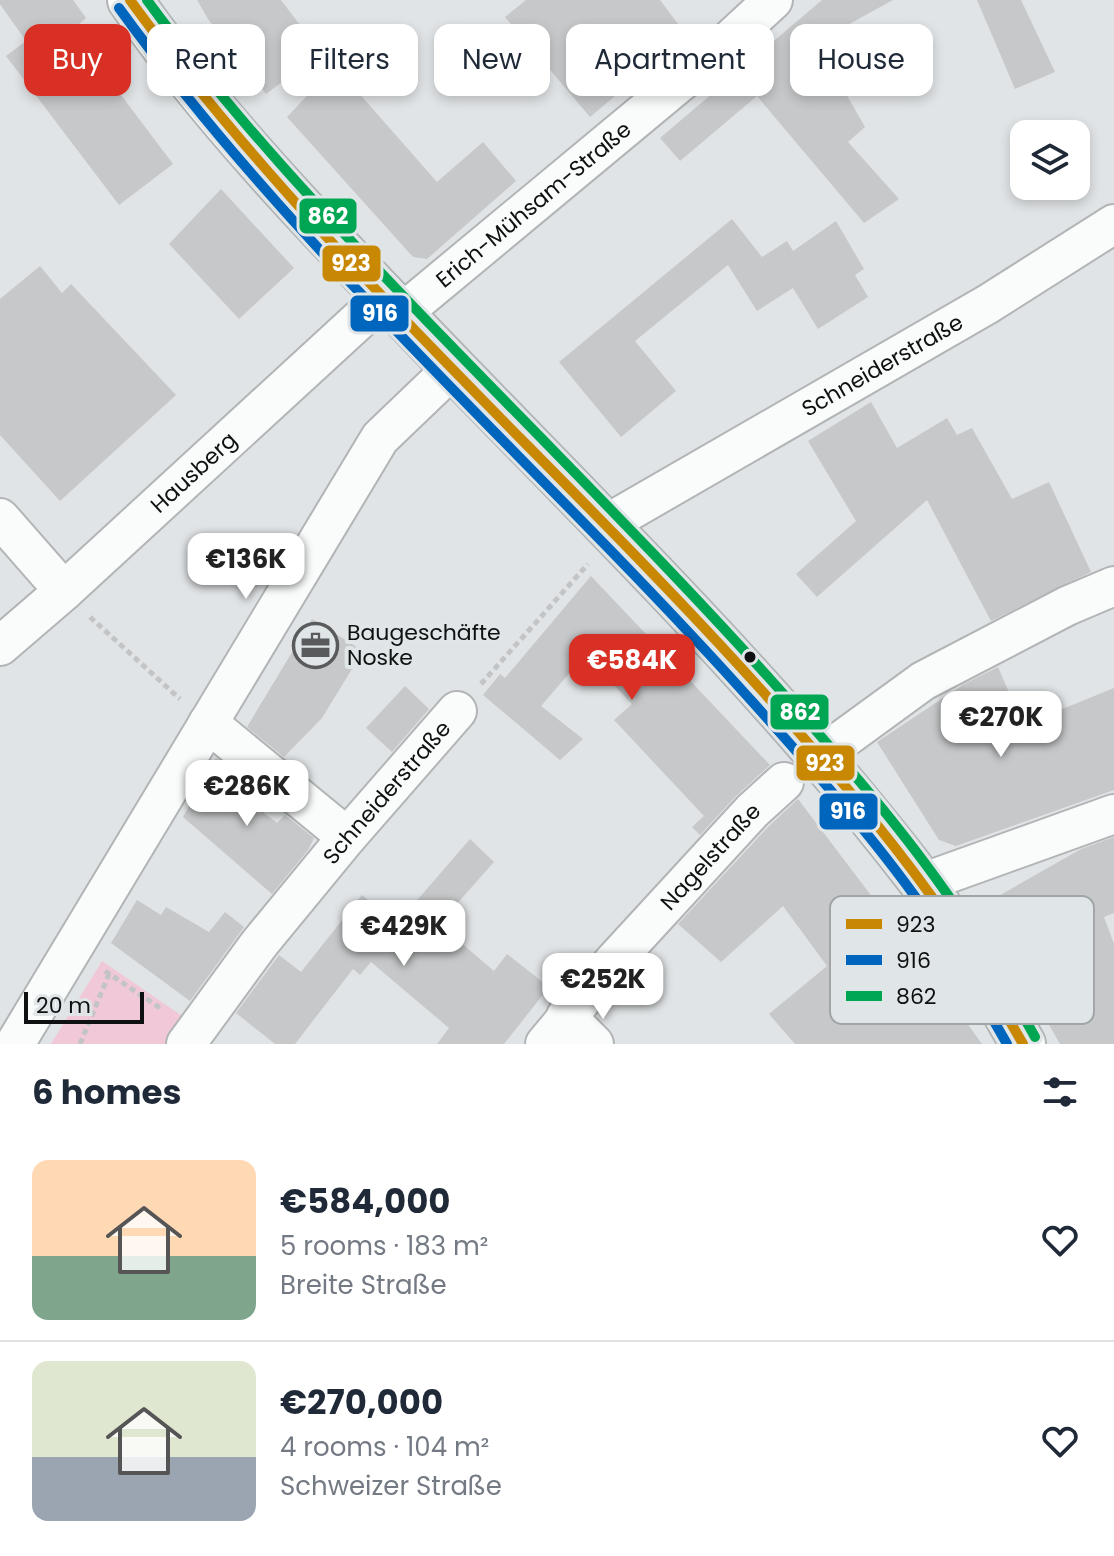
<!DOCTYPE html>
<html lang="en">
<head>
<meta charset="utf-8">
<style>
  body { margin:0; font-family:Poppins,sans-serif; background:#f2f2f3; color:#1f2937; height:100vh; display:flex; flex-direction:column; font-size:30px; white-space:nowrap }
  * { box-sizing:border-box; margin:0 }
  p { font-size:26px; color:#747a83 }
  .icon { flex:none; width:44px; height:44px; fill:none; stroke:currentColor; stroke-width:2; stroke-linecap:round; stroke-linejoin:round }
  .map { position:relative; height:1044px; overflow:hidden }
  .side { display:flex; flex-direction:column; background:#fff; flex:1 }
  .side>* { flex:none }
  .top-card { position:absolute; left:24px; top:24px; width:1066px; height:72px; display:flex; gap:16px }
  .controls { position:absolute; left:1010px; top:120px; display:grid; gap:16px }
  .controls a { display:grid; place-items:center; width:80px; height:80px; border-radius:16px; background:#fff; box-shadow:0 4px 12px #0003; font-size:40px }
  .scale { position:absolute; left:24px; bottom:20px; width:120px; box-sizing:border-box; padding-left:8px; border:4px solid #0e1011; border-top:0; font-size:22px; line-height:28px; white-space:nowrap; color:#0e1011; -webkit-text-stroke:6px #e0e5e7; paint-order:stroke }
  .price { position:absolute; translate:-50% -68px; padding:0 18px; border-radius:16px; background:#fff; color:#222; font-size:26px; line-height:52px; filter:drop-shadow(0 2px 4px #0008) }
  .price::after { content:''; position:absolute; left:50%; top:48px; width:24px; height:18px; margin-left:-12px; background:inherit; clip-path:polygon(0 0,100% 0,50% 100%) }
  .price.active { background:#d93025; color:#fff }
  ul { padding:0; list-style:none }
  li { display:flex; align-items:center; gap:24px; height:200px; padding:0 32px }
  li+li { border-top:2px solid #e0e1e3 }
  li span { display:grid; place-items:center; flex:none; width:224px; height:160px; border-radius:16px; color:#555 }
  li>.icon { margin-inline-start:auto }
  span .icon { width:96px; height:96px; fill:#fffc; stroke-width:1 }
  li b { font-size:34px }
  h2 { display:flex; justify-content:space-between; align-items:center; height:96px; padding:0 32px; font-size:34px }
  .tag { padding:0 28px; border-radius:16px; background:#fff; box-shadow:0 4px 12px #0003; font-size:28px; line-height:72px }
  .tag.active { background:#d93025; color:#fff }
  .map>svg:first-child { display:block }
  .green { fill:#f1c8d8 }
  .building { fill:#c6c8c9 }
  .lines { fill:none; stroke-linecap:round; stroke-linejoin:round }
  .minor-casing { stroke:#b2b5b6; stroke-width:42 }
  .major-casing { stroke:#b2b5b6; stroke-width:48 }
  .path { stroke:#c3c4c5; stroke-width:5; stroke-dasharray:6 4; stroke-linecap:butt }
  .minor { stroke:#fafbfb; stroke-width:38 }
  .major { stroke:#fafbfb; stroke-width:44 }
  .bus-1-casing { stroke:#e0e5e7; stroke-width:16 }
  .bus-2-casing { stroke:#e0e5e7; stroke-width:16 }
  .bus-3-casing { stroke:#e0e5e7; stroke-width:16 }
  .bus-1 { stroke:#c88803; stroke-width:10 }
  .bus-2 { stroke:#0065bd; stroke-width:10 }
  .bus-3 { stroke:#00a651; stroke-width:10 }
  .bus-dot { fill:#0e1011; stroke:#e0e5e7; stroke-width:3 }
  .labels { text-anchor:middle; stroke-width:8; stroke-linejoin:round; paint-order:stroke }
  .street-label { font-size:22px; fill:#0e1011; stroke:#e0e5e7 }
  .poi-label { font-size:22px; fill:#0e1011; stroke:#e0e5e7; text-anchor:start }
  .key { fill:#e0e5e7; stroke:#a1a5a7; stroke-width:2 }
  .key-label { font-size:22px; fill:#0e1011 }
  .line-badge { stroke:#e0e5e7; stroke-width:3 }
  .badge-label { font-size:22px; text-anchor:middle; font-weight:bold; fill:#fff }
</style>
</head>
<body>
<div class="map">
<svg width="1114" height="1044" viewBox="0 0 1114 1044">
  <rect width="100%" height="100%" fill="#e1e4e6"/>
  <path class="green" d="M102 961 188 1020 172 1044H51Z"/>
  <g class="building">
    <path d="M0 0H73L86 18 72 30 173 164 119 205 6 56 26 41 0 4Z"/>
    <path d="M197 0H281L319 50 310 61 266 94 208 19Z"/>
    <path d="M526 0H660L687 36 631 78 633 81 590 117 505 17Z"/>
    <path d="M822 0H893L822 39 845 62 834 73 865 127 848 142 899 199 864 223 757 96 680 161 660 138Z"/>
    <path d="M977 0H1021L1055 72 1015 89Z"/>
    <path d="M335 66 437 182 483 142 516 181 427 259 413 257 287 117Z"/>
    <path d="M221 189 294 268 239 319 169 244Z"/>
    <path d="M732 219 762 257 787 241 793 251 836 221 864 269 855 275 868 297 818 329 793 288 757 311 728 265 635 341 676 391 621 437 559 362Z"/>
    <path d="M40 266 62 293 71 284 176 395 60 501 0 435V299Z"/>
    <path d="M871 402 897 448 947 418 957 435 972 428 1012 499 1049 482 1091 572 991 621 927 500 817 597 796 574 856 521 808 441Z"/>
    <path d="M591 576 770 765 736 796 700 835 692 827 704 816 614 720 632 704 585 655 541 706 583 739 560 760 483 695 500 674 505 678Z"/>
    <path d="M312 619 363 651 322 718 284 757 247 727Z"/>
    <path d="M998 667 1023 725 1114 688V790L956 846 939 840 877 742 964 684Z"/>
    <path d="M405 686 429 709 392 752 366 728Z"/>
    <path d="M216 758 270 803 264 813 277 823 285 815 314 838 308 850 272 894 183 817Z"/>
    <path d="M798 799 948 997 982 1044H795L769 1014 827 966 783 906 721 962 678 924 768 827Z"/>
    <path d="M1114 837V913L1104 917 1114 944V1044H1060L981 906 1081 849Z"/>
    <path d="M470 839 494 862 439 924 494 971 507 954 549 987 504 1044H437L449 1028 371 962 360 975 353 969 295 1044H275L236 1013 279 955 301 972 362 895 388 916 391 912 400 920Z"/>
    <path d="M137 900 161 915 166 907 209 932 225 912 244 927 190 1001 111 943Z"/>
  </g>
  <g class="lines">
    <defs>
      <g id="minor">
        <path id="s1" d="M401 314 719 50 773 0"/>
        <path d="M0 518 64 591"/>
        <path id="s2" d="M605 525 988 304 1114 224"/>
        <path id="s3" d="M0 646 64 591 384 297"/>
        <path d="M208 723 347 837"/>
        <path d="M820 756 923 681 1067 606 1114 586"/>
        <path d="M922 883 1114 814"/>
        <path d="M566 1016 594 1044"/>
        <path d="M15 1044 380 438 453 368"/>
        <path id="s4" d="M186 1044 259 944 347 837 457 711"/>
        <path id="s5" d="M545 1044 615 960 752 811 784 782"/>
      </g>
      <path id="major" d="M130 0C212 117 312 221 411 324 584 505 767 680 920 880 958 930 992 990 1023 1044"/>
    </defs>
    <use href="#minor" class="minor-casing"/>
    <use href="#major" class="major-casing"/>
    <g class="path">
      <path d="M90 617 180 699"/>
      <path d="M481 684 588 564"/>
      <path d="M105 971 163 1010"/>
      <path d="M80 1044 109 974"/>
    </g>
    <use href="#minor" class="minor"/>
    <use href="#major" class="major"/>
    <defs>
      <path id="bus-1" d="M130 0C315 254 556 461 765 694 823 759 881 826 932 897 966 944 994 994 1023 1044"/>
      <path id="bus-2" d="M119 8C302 260 541 466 749 698 810 766 872 835 924 909 954 953 981 998 1007 1044"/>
      <path id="bus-3" d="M147 0C231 115 329 219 427 321 545 443 666 563 779 689 837 754 895 820 945 891 978 937 1007 987 1035 1037"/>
    </defs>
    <use href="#bus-1" class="bus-1-casing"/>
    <use href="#bus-2" class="bus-2-casing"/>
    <use href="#bus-3" class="bus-3-casing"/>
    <use href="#bus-1" class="bus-1"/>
    <use href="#bus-2" class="bus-2"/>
    <use href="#bus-3" class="bus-3"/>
  </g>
  <defs>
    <symbol id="office-ring" viewBox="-11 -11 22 22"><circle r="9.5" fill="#e0e5e7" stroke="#585a5c" stroke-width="1.5"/><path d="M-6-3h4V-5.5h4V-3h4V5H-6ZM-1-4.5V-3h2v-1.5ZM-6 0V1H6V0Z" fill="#585a5c"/></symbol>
  </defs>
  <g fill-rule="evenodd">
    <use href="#office-ring" x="290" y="620" width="51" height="51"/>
  </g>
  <circle class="bus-dot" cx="750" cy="657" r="7"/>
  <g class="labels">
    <g class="street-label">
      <text dy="8" stroke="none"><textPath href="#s1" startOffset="172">Erich-Mühsam-Straße</textPath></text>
      <text dy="8" stroke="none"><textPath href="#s2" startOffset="320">Schneiderstraße</textPath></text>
      <text dy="8" stroke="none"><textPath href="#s3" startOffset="260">Hausberg</textPath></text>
      <text dy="8" stroke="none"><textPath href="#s4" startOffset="322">Schneiderstraße</textPath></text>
      <text dy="8" stroke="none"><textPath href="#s5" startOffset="250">Nagelstraße</textPath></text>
    </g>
    <g class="poi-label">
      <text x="347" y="640">Baugeschäfte<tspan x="347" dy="25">Noske</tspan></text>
    </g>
  </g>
  <rect x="830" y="896" width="264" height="128" rx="12" class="key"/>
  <rect x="846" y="919" width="36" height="10" fill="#c88803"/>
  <rect x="846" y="955" width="36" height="10" fill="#0065bd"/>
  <rect x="846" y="991" width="36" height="10" fill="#00a651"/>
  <g class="key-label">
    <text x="896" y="932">923</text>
    <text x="896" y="968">916</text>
    <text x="896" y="1004">862</text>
  </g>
  <g class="line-badge">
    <rect x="298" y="197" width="60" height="38" rx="8" fill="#00a651"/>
    <rect x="321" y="244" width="61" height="39" rx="8" fill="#c88803"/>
    <rect x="349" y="294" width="61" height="39" rx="8" fill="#0065bd"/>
    <rect x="769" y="693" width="61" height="38" rx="8" fill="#00a651"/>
    <rect x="795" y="744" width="61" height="38" rx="8" fill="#c88803"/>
    <rect x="818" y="792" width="61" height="39" rx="8" fill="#0065bd"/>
  </g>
  <g class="badge-label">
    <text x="328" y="224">862</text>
    <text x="351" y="271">923</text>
    <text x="380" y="321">916</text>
    <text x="800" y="720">862</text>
    <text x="825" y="771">923</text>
    <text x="848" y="819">916</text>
  </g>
</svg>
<div class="controls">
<a><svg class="icon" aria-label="layers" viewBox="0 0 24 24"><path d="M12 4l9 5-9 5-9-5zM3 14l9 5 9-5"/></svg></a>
</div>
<div class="scale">20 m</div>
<b class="price" style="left:246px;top:601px">€136K</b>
<b class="price active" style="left:632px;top:702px">€584K</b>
<b class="price" style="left:1001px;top:759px">€270K</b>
<b class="price" style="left:247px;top:828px">€286K</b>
<b class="price" style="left:404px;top:968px">€429K</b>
<b class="price" style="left:603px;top:1021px">€252K</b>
<div class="top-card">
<a class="tag active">Buy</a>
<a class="tag">Rent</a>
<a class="tag">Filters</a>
<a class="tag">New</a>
<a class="tag">Apartment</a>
<a class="tag">House</a>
</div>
</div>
<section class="side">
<h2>6 homes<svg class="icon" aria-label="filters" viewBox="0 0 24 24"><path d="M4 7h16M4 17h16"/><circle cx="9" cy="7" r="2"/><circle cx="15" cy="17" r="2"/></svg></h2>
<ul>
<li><span style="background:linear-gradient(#ffd9b3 60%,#7fa58c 0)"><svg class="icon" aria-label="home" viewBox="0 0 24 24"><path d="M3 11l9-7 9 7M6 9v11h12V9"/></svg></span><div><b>€584,000</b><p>5 rooms · 183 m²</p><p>Breite Straße</p></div><svg class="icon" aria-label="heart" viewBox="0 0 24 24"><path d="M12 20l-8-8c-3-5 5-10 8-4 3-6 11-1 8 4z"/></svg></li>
<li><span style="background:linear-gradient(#dfe7d0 60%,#9aa5b1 0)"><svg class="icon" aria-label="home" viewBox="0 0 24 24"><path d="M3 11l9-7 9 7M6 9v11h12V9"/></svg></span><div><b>€270,000</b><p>4 rooms · 104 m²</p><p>Schweizer Straße</p></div><svg class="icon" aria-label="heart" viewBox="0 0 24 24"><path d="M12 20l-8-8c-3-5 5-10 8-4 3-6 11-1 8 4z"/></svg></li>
</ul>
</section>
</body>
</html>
